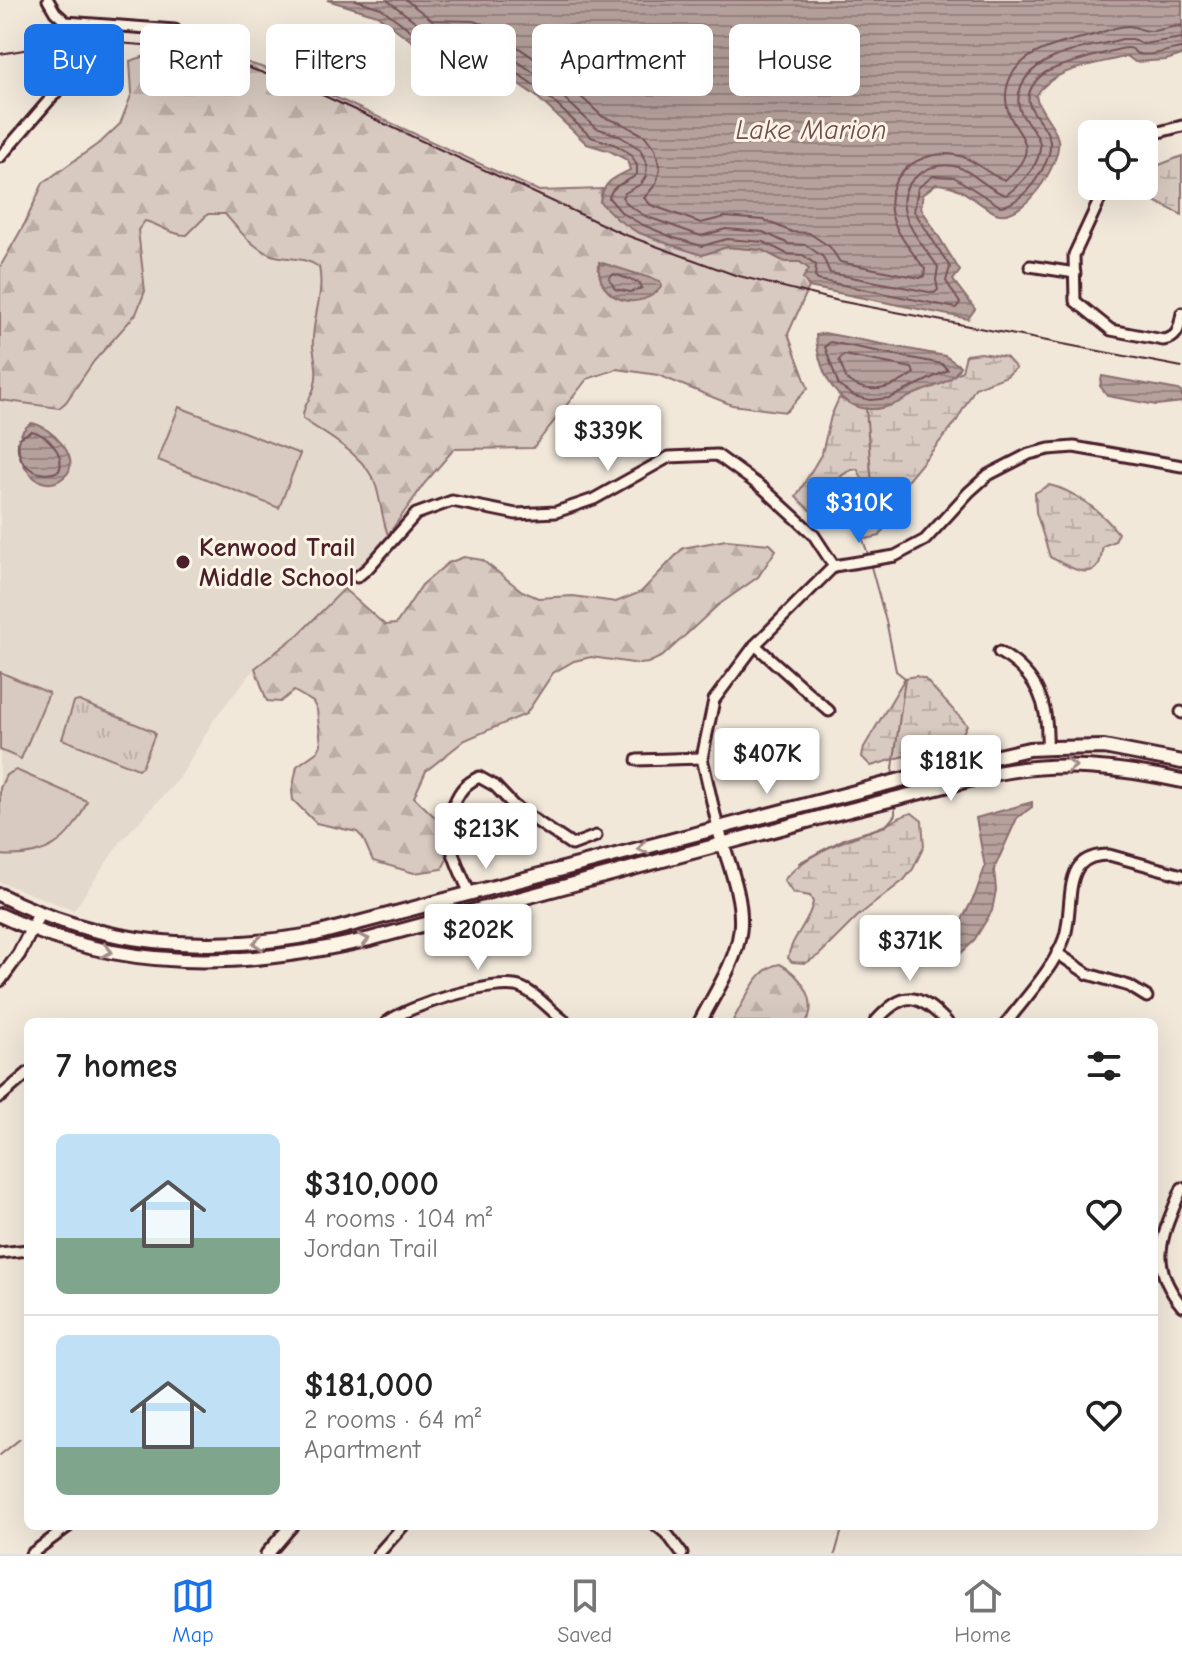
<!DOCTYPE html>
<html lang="en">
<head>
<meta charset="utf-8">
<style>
  body { margin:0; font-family:"Comic Neue",sans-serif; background:#f2f2f2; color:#222; height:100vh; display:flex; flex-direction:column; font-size:30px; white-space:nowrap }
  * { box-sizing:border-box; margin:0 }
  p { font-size:26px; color:#767676 }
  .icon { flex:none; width:44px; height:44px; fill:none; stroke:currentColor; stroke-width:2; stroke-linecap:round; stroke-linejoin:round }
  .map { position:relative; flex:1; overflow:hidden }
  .details { position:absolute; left:24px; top:1018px; width:1134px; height:512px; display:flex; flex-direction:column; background:#fff; border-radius:12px; box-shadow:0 8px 32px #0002 }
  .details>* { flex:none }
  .guide { position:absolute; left:24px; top:24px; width:1134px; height:72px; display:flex; gap:16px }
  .tools { position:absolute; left:1078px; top:120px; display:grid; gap:16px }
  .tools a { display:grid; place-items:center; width:80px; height:80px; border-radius:12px; background:#fff; box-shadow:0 8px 32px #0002; font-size:40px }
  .price { position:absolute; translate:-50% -68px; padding:0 18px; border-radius:8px; background:#fff; color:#222; font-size:26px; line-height:52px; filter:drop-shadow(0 2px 4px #0008) }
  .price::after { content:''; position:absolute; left:50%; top:48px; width:24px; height:18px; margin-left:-12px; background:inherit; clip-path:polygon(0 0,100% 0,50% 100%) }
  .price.active { background:#1a73e8; color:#fff }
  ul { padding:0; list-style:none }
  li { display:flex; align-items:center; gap:24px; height:200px; padding:0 32px }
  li+li { border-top:2px solid #e0e0e0 }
  li span { display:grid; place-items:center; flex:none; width:224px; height:160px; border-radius:12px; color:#555 }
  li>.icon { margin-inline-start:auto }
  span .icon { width:96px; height:96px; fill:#fffc; stroke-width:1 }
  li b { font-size:34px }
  h2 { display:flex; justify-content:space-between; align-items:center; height:96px; padding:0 32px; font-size:34px }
  .pill { padding:0 28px; border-radius:12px; background:#fff; box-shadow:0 8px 32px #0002; font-size:28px; line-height:72px }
  .pill.active { background:#1a73e8; color:#fff }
  .tabs { display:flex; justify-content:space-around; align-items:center; height:112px; border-top:2px solid #e0e0e0; background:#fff; font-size:22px; color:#767676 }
  .tabs a { display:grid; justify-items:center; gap:4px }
  .tabs .active { color:#1a73e8 }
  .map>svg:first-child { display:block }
  .built { fill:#e4d9cd }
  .grass { fill:url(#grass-tufts); stroke:#917476; stroke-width:2 }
  .forest { fill:url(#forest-firs); stroke:#917476; stroke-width:2 }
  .wetland { fill:url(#wetland-marsh); stroke:#917476; stroke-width:2 }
  .garden { fill:#d8cac0; stroke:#917476; stroke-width:2 }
  .water { fill:url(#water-rules); stroke:#8b6d6f; stroke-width:2 }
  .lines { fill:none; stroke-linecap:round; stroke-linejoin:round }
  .shore { stroke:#755358; stroke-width:2 }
  .stream { stroke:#8b6d6f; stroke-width:2 }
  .minor-casing { stroke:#4a1f2b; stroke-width:15 }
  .tertiary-casing { stroke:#4a1f2b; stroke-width:17 }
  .secondary-casing { stroke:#4a1f2b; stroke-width:18 }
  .minor { stroke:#fcf5e5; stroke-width:9 }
  .tertiary { stroke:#fcf5e5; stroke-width:11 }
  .secondary { stroke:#fcf5e5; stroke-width:12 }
  .rail { stroke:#4a1f2b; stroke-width:2 }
  .oneway { stroke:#a38a88 }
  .poi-dot { fill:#4a1f2b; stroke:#fcf5e5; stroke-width:3 }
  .labels { text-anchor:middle; stroke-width:6; stroke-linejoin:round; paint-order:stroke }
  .poi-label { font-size:26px; font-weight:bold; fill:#4a1f2b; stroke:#fcf5e5; text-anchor:start }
  .water-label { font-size:28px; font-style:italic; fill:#704c53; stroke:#fcf5e5 }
</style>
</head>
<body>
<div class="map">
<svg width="1182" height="1554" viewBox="0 0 1182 1554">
  <defs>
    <pattern id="grass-tufts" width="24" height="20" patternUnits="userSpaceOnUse" patternTransform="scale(2)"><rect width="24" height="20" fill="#d8cac0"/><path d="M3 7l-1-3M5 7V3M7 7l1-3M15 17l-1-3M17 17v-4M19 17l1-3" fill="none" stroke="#bbada5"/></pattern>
    <pattern id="forest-firs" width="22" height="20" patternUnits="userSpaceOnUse" patternTransform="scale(2)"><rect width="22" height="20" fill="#d8cac0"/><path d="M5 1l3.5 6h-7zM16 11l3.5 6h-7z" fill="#bbada5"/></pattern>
    <pattern id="wetland-marsh" width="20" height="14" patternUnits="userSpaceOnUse" patternTransform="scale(2)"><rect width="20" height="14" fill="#d8cac0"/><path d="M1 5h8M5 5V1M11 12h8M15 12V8" fill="none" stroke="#bbada5"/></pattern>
    <pattern id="water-rules" width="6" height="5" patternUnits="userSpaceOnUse" patternTransform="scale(2)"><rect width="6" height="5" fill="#b6a19c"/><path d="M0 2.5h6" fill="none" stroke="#96837f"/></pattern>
  </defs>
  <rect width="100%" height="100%" fill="#f1e8da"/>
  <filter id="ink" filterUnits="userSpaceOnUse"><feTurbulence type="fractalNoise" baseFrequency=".0125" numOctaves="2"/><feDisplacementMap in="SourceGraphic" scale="16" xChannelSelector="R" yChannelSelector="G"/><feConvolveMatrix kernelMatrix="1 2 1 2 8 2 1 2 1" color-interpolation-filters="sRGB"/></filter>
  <g filter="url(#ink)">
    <path class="built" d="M208 214H225L253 244 271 255 307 259 319 267 323 283 313 346 317 360 315 387 303 410V419L362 462 375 485 381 518 388 535 344 589 299 634 255 668 215 718 179 779 121 841 74 910 0 882V400L59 407 66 402 94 361 136 314 145 291 138 229 146 221 159 224 174 235Z"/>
    <path class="grass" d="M79 701 153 731 155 734 142 767 138 769 62 739 74 702Z"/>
    <g class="forest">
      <path d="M186 43 289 76 539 191 602 189 600 202 702 255 727 247 762 250 785 262H800L810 269 804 278 809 287 788 334 808 388 786 412 732 405 658 375 617 369 587 379 533 448 454 449 424 484 388 535C382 519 381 503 376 486 366 455 328 437 303 419 302 405 313 397 315 384 318 371 315 360 313 347 311 320 325 295 319 267 301 255 287 261 269 254 251 246 238 229 225 214H208L187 235C171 235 161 225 145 221L138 230 145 291 136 314 94 361 66 402 59 408 0 400V267L25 223 43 183 102 141 120 124 132 93 130 61Z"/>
      <path d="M726 540 770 544 776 550 758 577 717 606 663 656 648 663 640 664 591 657 574 661 553 673 526 714 465 740 426 771 414 797 439 821 449 855 442 869 414 873 373 861 363 838 357 832 316 823 293 800 292 791 297 766 318 751 321 744 317 710 313 702 294 691 280 702 267 701 255 668 299 634 344 589 385 625 396 624 422 585 448 563 464 557 482 560 522 591 538 598 573 596 616 602 641 592 683 548Z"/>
      <path d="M780 964C799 974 820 1000 806 1022H732C744 1003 756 967 780 964Z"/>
    </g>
    <g class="wetland">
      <path d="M1182 156V215L1148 198 1139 186H1144V171Z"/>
      <path d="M981 353 1006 357 1016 368 1007 376 975 388 956 422 908 480 880 536 866 539 859 533C852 511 872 488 857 469 832 472 831 500 816 516L796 497 822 453 831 416 839 398 852 404 915 394 962 371 966 355Z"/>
      <path d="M1049 485C1074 490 1103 513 1118 533L1115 541 1103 546C1101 552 1102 560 1098 565 1088 581 1062 563 1050 557L1036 512 1035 493Z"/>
      <path d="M916 676 925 679 967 725 962 735 941 745 871 766 862 757 864 747 905 678Z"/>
      <path d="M912 813 922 821 924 846 913 869 904 880 858 916 819 955 806 963 792 962 788 958C791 937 810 922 813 902L810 896 793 893 784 880C810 849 847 841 883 826 894 822 901 815 912 813Z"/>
    </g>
    <g class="garden">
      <path d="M179 407 300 454 279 508 158 460Z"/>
      <path d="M0 672 49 693 21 759 0 750Z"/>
      <path d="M16 770 87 801C71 842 44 859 0 855V788L6 775Z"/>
    </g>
    <g class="water">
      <path d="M327 0H1182V55L1166 60 1135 62 1127 56C1097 65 1053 67 1036 96 1039 112 1055 123 1058 140 1062 163 1022 224 996 213 973 202 964 185 936 184L923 194 921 208 960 271 953 280 975 309 968 319 809 287 803 278 809 269 800 262H785L762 250 727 247 702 255 671 245 637 232 617 219 600 202C603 182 613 178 630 170L627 160 610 151 587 144 536 96 470 50 425 51 377 15Z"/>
      <path d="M599 262 660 281 662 286C642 313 595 303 599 262Z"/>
      <path d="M824 333 945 356 960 366C953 383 935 386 920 392 910 395 902 402 892 405 843 423 818 376 816 335Z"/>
      <path d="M1102 376 1178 390 1182 393V402L1156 405 1108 396 1100 386Z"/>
      <path d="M32 423C50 426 85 460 64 477 33 503 0 439 32 423Z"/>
      <path d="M1032 802V807L1017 818 994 869 996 890 992 911 973 942 960 954 948 946 975 895 985 867 976 818Z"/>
    </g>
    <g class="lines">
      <g class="shore">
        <path d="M356 0 381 8 426 42 445 41 475 44 541 90 591 137 614 144 631 154 637 166V174C628 183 611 184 609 198L622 213 641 224 674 238 702 246 727 239 764 242 787 254 803 255 816 265 815 277 818 280 956 308 960 303 946 281 950 267 914 211 918 188 933 176 954 177 1000 206C1022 206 1053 163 1050 142 1047 118 1014 108 1036 81 1039 77 1045 72 1051 70 1059 66 1122 47 1128 48 1138 49 1130 52 1139 54 1153 57 1169 49 1182 48"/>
        <path d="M387 0 429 32H470L480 35 547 82 596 128 618 135 640 149 647 165 646 176 641 184 625 193 622 197 628 205 645 216 701 236 726 229 763 232 789 244 806 245 823 257 830 273 934 293 938 290 936 280 938 267C921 242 883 203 917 176 929 166 942 163 958 167 975 173 989 191 1006 195 1020 185 1041 165 1040 145 1039 135 1030 126 1024 118 1010 96 1024 73 1045 62 1068 49 1097 46 1122 39H1132L1143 44 1182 38"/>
        <path d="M406 0 432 20 473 21 486 25 555 73 603 117 623 124 645 136 655 149 660 169 656 184 644 198 651 205 701 223 725 217 764 220 792 232 809 233 830 247 840 262 920 278 924 276 925 269C913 253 897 235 892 216 882 175 920 149 956 155 975 158 988 176 1005 180 1052 139 1004 136 1006 94 1009 54 1056 44 1086 37 1100 34 1114 26 1128 26 1137 26 1143 32 1152 31 1162 30 1171 26 1182 26"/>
        <path d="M614 274 640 283 642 288 630 292 615 289 609 278Z"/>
        <path d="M830 342 942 364 948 370 890 398 870 400 854 396 839 386 825 347Z"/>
        <path d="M844 355 912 368 914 373C894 388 870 397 847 380L839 360Z"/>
        <path d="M32 431C48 435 66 455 59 471 37 481 12 462 19 438Z"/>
      </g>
      <g class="stream">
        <path d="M866 408 873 499 862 537 869 557"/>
        <path d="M870 563 887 625 896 671 905 678 892 776"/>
        <path d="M799 863 846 838 886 826 895 815V806"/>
        <path d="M0 1455 20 1439"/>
        <path d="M835 1554 843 1526"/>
      </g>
      <defs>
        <g id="minor">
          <path d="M48 0 55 12 66 22 175 30"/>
          <path d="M1144 136 1182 126"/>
          <path d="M0 157 58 90"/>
          <path d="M1106 186 1074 255 1075 301 1111 330 1163 340C1179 338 1179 327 1182 313"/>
          <path d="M1030 266 1075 273"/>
          <path d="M357 577 368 568 416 514 452 501 516 514 556 512 594 499 669 457 717 455 764 489 813 534 834 566"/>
          <path d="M755 645 829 711"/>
          <path d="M999 652C1038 674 1049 705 1047 748"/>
          <path d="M1181 712 1182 713"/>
          <path d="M637 760 702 758"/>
          <path d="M718 828 702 758 714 700 755 645 834 566 895 556 925 540 969 492 988 475 1029 454 1049 449 1074 447 1182 466"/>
          <path d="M470 894C457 863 440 837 454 804 460 790 465 784 479 777L495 786 514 806 572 845 596 836"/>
          <path d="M1057 953 1088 974 1129 986 1147 997"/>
          <path d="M387 1022C408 1006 499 977 522 988 539 995 551 1012 566 1022"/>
          <path d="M875 1022C904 990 917 992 947 1022"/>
          <path d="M1007 1022C1026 997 1053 969 1064 939 1072 919 1066 881 1080 865 1087 857 1098 855 1109 855L1182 875"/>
          <path d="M0 1097 28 1073"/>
          <path d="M1182 1188C1163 1234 1146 1263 1182 1306"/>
          <path d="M0 1253 28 1250"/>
          <path d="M657 1526 668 1535 682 1554"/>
          <path d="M31 1554 69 1526"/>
          <path d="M378 1554 403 1526"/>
        </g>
        <g id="tertiary">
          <path d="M0 980 19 954 39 914"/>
          <path d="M700 1022C714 994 736 963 740 931 744 897 727 860 718 828"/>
          <path d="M267 1554 291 1526"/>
        </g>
        <g id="secondary">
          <path d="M0 895C101 946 205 954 316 934L950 767 1029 749 1053 748 1104 747 1182 762"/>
          <path d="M0 915C121 973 242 969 370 939L822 817 997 773C1060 761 1119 767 1182 781"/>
        </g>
      </defs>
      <use href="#minor" class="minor-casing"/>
      <use href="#tertiary" class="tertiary-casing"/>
      <use href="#secondary" class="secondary-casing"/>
      <use href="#minor" class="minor"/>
      <use href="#tertiary" class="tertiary"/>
      <use href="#secondary" class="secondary"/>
      <path class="rail" d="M0 54 53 45 104 42 156 46 222 58 318 93 623 234 735 275 839 301 1182 367"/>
    </g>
    <defs><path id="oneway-chevron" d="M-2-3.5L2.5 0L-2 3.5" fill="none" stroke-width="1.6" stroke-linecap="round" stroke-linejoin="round" transform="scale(2)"/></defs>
    <g class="oneway">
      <use href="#oneway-chevron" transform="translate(1071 766) rotate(-1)"/>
      <use href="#oneway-chevron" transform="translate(643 848) rotate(165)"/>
      <use href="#oneway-chevron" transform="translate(364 940) rotate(-14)"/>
      <use href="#oneway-chevron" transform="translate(258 943) rotate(175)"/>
      <use href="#oneway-chevron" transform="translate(107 951) rotate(11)"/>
    </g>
  </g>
  <circle class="poi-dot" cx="183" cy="562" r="8"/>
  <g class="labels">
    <g class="poi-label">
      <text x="199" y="556">Kenwood Trail<tspan x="199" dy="30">Middle School</tspan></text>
    </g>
    <g class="water-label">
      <text x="811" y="139">Lake Marion</text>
    </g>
  </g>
</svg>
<div class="tools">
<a><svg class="icon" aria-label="locate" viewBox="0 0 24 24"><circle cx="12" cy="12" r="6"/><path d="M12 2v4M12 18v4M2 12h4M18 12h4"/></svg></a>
</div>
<b class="price" style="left:608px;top:473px">$339K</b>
<b class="price active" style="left:859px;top:545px">$310K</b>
<b class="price" style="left:767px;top:796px">$407K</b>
<b class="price" style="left:951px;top:803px">$181K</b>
<b class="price" style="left:486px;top:871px">$213K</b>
<b class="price" style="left:478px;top:972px">$202K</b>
<b class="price" style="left:910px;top:983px">$371K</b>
<div class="guide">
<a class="pill active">Buy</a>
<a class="pill">Rent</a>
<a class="pill">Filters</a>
<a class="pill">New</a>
<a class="pill">Apartment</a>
<a class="pill">House</a>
</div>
<section class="details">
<h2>7 homes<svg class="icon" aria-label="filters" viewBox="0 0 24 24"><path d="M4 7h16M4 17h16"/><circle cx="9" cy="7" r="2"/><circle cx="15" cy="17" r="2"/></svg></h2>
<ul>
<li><span style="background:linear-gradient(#bfe0f5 65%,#7fa58c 0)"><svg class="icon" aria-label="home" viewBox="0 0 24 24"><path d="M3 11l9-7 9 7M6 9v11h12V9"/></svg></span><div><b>$310,000</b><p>4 rooms · 104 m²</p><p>Jordan Trail</p></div><svg class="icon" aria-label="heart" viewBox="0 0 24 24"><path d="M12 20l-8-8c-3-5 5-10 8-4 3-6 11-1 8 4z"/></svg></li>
<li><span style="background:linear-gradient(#bfe0f5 70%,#7fa58c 0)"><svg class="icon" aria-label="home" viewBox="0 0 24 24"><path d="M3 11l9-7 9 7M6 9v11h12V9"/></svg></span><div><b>$181,000</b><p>2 rooms · 64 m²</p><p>Apartment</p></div><svg class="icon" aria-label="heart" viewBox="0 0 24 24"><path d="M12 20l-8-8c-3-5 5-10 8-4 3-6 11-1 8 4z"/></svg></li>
</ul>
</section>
</div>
<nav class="tabs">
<a class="active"><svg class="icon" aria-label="map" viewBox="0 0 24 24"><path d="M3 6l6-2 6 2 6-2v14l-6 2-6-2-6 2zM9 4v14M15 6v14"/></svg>Map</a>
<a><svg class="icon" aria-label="saved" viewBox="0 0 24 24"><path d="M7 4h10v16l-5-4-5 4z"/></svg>Saved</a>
<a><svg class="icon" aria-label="home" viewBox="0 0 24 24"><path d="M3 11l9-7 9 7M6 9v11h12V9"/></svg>Home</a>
</nav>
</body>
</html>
